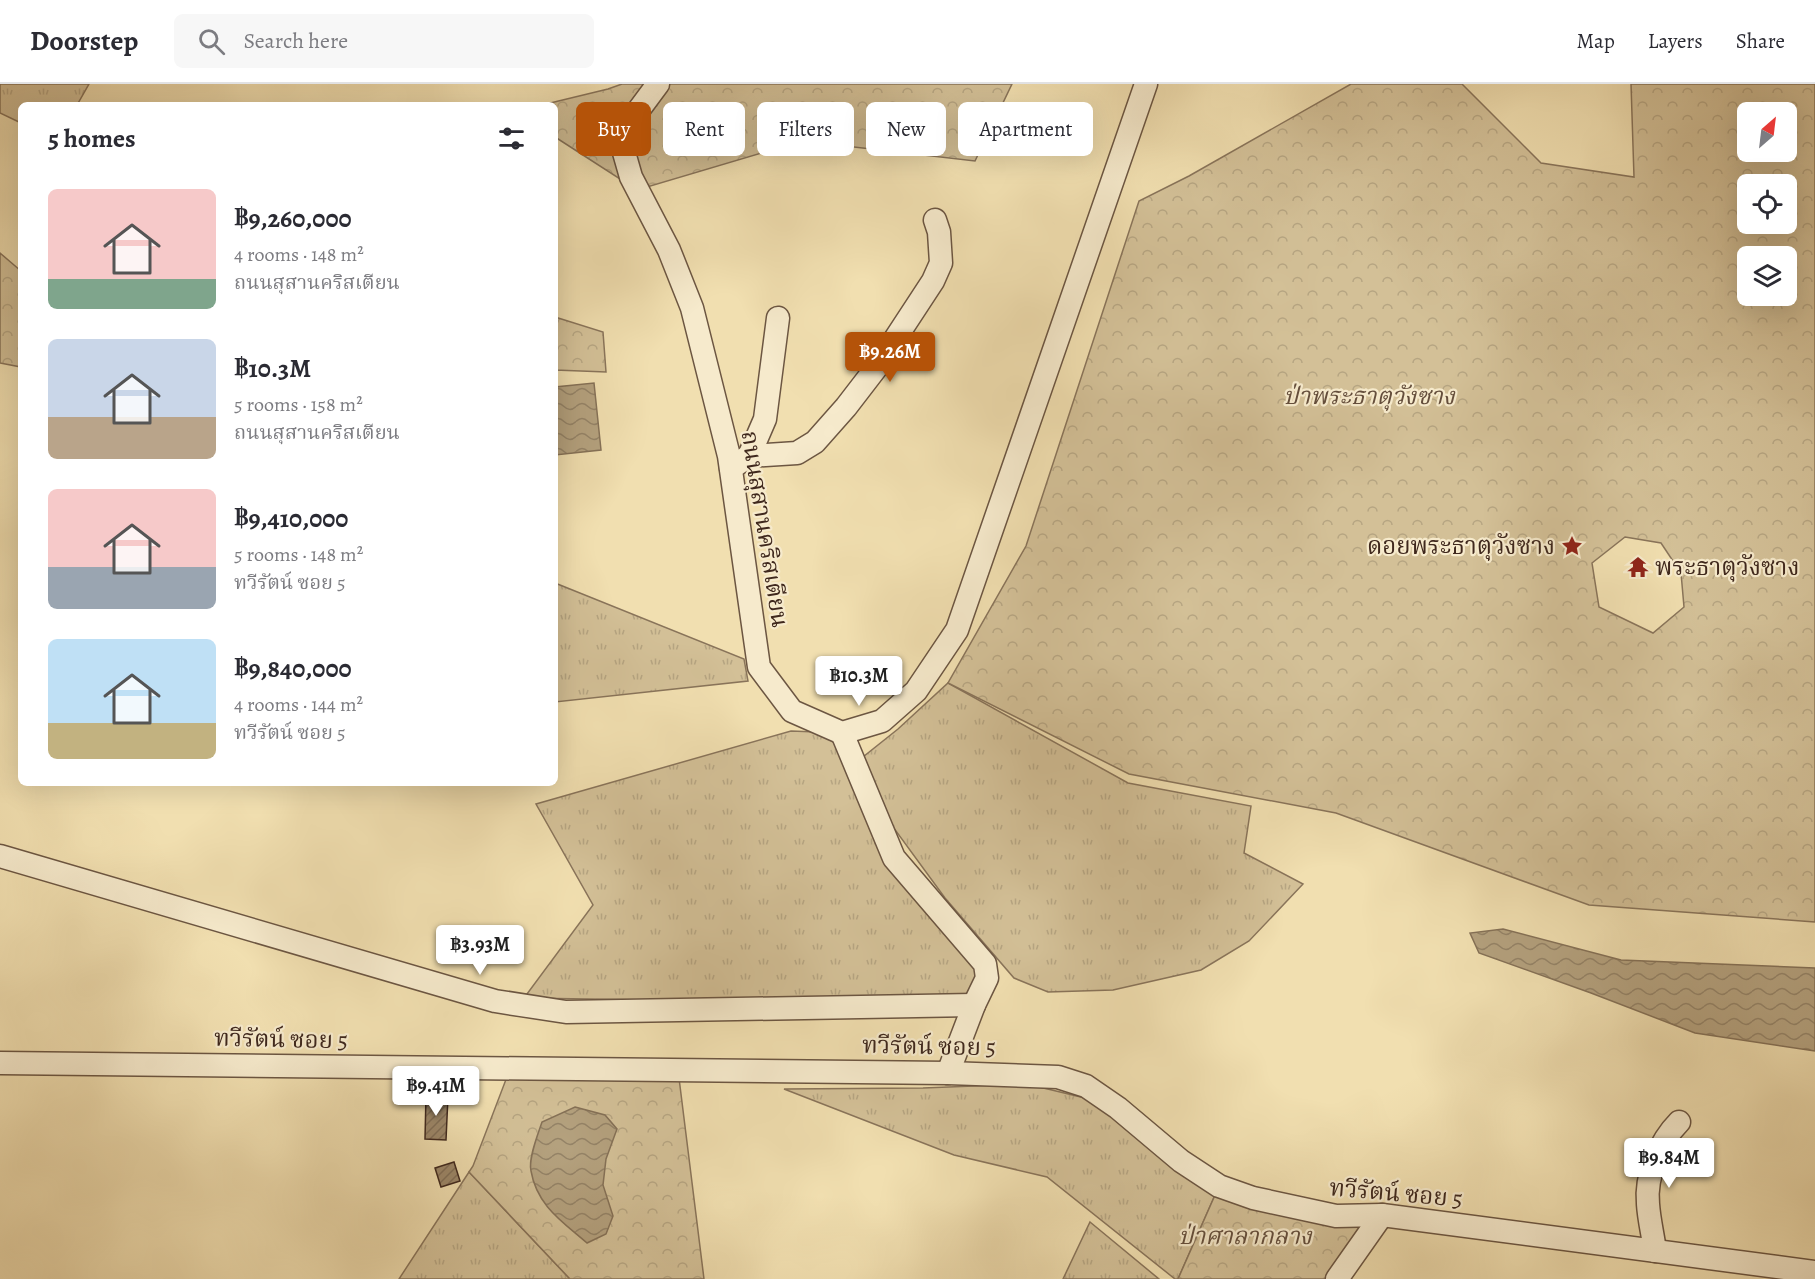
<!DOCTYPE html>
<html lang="en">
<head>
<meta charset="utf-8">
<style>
  body { margin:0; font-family:Alegreya,"Noto Serif Thai",serif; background:#f7f7f7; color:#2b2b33; height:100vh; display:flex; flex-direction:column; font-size:22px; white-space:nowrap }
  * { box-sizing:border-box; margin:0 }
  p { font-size:20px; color:#7c7c81 }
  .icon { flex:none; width:33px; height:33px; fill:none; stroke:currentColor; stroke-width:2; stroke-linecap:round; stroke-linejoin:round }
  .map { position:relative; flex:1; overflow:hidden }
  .details { position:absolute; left:18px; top:18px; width:540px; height:684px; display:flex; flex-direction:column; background:#fff; border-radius:9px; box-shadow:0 6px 24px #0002 }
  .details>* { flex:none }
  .banner { position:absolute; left:576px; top:18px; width:570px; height:54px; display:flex; gap:12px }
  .needle { width:39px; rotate:28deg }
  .controls { position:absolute; left:1737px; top:18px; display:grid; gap:12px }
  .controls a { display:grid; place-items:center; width:60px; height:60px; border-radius:9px; background:#fff; box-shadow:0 6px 24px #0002; font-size:30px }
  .price { position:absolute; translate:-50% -51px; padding:0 14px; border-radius:6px; background:#fff; color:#222; font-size:20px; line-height:39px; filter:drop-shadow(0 2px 3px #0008) }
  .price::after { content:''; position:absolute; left:50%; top:36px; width:18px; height:14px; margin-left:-9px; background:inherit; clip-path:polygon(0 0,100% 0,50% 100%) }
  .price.selected { background:#b45309; color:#fff }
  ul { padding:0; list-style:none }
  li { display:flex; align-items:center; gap:18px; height:150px; padding:0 30px }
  li span { display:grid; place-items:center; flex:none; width:168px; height:120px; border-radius:9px; color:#555 }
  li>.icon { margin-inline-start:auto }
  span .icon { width:72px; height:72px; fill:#fffc; stroke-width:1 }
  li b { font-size:26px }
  h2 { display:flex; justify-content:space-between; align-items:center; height:72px; padding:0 30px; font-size:26px }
  .tag { padding:0 21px; border-radius:9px; background:#fff; box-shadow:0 6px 24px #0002; font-size:21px; line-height:54px }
  .tag.selected { background:#b45309; color:#fff }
  header { display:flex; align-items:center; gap:36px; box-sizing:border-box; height:84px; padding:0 30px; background:#fff; border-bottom:2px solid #e1e1e2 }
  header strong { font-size:28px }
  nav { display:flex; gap:33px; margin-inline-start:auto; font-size:21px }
  .search { width:420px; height:54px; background:#f7f7f7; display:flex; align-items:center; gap:15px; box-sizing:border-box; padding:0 21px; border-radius:9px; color:#7c7c81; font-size:22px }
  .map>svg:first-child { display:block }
  .grass { fill:url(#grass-tufts); stroke:#89745a; stroke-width:1.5 }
  .forest { fill:url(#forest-crowns); stroke:#89745a; stroke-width:1.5; fill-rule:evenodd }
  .water { fill:url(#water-waves); stroke:#857157; stroke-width:1.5 }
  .building { fill:url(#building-hatch); stroke:#3f281d; stroke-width:1.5 }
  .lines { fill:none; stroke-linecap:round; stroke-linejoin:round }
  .minor-casing { stroke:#6c5642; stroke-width:25 }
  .minor { stroke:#f6eacc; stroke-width:22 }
  .labels { text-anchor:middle; stroke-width:4.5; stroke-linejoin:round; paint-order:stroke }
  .park-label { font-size:24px; font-style:italic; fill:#644e3c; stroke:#f6eacc }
  .street-label { font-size:24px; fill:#3f281d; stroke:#f6eacc }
  .poi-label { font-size:24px; fill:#3f281d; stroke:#f6eacc; text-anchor:end }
</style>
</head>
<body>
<header>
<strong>Doorstep</strong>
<div class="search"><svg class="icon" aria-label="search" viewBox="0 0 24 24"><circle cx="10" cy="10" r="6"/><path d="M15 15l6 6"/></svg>Search here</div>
<nav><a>Map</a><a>Layers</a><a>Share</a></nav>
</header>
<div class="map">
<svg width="1815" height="1195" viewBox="0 0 1815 1195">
  <defs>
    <pattern id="grass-tufts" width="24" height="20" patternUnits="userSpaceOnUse" patternTransform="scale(1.5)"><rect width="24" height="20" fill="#d3c097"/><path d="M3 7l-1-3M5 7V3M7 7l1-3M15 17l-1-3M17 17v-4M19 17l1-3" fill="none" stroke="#b6a582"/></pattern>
    <pattern id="forest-crowns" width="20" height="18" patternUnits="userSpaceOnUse" patternTransform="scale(1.5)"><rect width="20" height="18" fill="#d3c097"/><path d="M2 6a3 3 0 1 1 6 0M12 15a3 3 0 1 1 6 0" fill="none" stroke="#b6a582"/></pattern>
    <pattern id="water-waves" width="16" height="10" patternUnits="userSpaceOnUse" patternTransform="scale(1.5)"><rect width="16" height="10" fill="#b4a17e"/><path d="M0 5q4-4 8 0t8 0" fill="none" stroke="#948367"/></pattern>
    <pattern id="building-hatch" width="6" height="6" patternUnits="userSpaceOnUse" patternTransform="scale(1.5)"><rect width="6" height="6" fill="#9c8769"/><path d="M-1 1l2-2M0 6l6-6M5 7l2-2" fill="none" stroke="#816e56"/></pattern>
  </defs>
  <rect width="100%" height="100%" fill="#f1dfb0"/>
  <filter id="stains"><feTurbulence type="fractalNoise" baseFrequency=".00333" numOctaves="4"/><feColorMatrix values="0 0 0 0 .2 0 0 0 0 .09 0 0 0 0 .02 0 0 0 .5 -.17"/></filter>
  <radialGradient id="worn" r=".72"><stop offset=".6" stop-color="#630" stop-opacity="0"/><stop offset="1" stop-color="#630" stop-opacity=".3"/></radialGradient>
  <g class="grass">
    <path d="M0 0H89L77 21H21V39L0 29Z"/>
    <path d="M555 499 744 575 748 597 555 618Z"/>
    <path d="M948 599 1128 699 1251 722 1244 769 1303 800 1249 857 1201 886 1113 906 1048 908 1014 894 945 814 893 743 863 673 898 645Z"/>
    <path d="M791 647 842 649 894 774 985 880 974 921 524 914 593 821 536 720Z"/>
    <path d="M1027 1000 1089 1015 1215 1111 1178 1195H1175L1047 1093 954 1071 784 1005 923 1004Z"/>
    <path d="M469 1088 570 1195H399Z"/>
    <path d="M1090 1138 1159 1195H1063Z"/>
  </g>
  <g class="forest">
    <path d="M622 0H1012L975 77 802 57 637 106 555 53V21H542L608 5Z"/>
    <path d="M1351 0H1462L1541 79 1634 93 1631 0H1815V838L1589 821 1336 729 1129 690 948 599 1026 462 1139 117 1189 92ZM1748 28H1786V68H1748ZM1748 100H1786V140H1748ZM1786 172V212H1748V172ZM1625 453 1661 459 1681 489 1684 523 1653 549 1599 523 1592 479Z"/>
    <path d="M0 169 21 187V283L0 279Z"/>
    <path d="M555 233 603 248 606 288 555 286Z"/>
    <path d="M510 985 678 986 704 1195H570L469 1088 473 1082Z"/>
    <path d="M1219 1102 1382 1131 1346 1195H1178Z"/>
  </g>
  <g class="water">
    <path d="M594 299 601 366 555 371V303Z"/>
    <path d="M1503 845 1621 876 1815 884V967L1695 949 1591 909 1479 869 1470 849Z"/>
    <path d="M575 1023 605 1031 617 1045 606 1075 603 1101 613 1132 606 1150 587 1159C563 1138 537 1122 531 1087 528 1075 538 1050 542 1038Z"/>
  </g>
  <g class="building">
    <path d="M426 1011 448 1012 446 1056 425 1055Z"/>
    <path d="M454 1078 460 1097 441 1103 435 1084Z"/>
  </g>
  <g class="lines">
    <defs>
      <g id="minor">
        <path d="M658 0 632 35 623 65 631 93 669 166 692 224 729 372 759 583 792 627 842 649 882 637 916 607 957 546 1146 0"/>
        <path d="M749 372 765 335 778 234"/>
        <path d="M731 384 749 372 797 369 815 358 846 323 876 284 933 197 941 179 939 148 935 136"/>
        <path d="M842 649 894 774 985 880 987 894 974 921 948 989"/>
        <path d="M0 772 495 917 566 928 974 921"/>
        <path d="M0 979 948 989 1058 993 1086 1002 1118 1024 1181 1077 1219 1102 1253 1114 1336 1132 1382 1131 1815 1188"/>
        <path d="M1655 1167C1653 1151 1649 1136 1648 1120 1645 1092 1660 1057 1679 1038"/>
        <path d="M1337 1195 1382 1131"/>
      </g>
    </defs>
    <use href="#minor" class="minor-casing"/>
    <use href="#minor" class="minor"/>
  </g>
  <defs>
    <symbol id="sight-bare" viewBox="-9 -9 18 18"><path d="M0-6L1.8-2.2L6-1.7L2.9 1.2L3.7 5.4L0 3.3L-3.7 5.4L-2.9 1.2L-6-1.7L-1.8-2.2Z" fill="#8f2418" stroke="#f6eacc" stroke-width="2.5" paint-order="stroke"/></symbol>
    <symbol id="temple-bare" viewBox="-9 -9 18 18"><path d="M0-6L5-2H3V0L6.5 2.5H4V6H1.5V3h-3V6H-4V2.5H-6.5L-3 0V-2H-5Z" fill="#8f2418" stroke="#f6eacc" stroke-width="2.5" paint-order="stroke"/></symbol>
  </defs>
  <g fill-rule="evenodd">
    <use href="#sight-bare" x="1557" y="447" width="30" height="30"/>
    <use href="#temple-bare" x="1623" y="468" width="30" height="30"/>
  </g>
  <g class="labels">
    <g class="park-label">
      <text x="1369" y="320">ป่าพระธาตุวังซาง</text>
      <text x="1245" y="1160">ป่าศาลากลาง</text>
    </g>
    <g class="street-label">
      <text transform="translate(765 445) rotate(81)" y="8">ถนนสุสานคริสเตียน</text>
      <text transform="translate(281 955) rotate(1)" y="8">ทวีรัตน์ ซอย 5</text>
      <text transform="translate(929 962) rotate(1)" y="8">ทวีรัตน์ ซอย 5</text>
      <text transform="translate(1396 1109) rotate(5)" y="8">ทวีรัตน์ ซอย 5</text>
    </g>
    <g class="poi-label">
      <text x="1555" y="470">ดอยพระธาตุวังซาง</text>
      <text x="1655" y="491" text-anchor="start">พระธาตุวังซาง</text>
    </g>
  </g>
  <rect width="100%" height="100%" filter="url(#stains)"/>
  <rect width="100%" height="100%" fill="url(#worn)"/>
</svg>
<div class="controls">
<a><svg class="needle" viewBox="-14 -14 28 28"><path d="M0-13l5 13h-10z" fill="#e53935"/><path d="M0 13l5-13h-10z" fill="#7c7c81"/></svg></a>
<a><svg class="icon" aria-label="locate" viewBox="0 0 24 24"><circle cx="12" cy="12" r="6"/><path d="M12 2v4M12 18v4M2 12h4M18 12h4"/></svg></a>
<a><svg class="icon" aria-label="layers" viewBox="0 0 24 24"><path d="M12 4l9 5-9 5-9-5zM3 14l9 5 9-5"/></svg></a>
</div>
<b class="price selected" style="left:890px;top:299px">฿9.26M</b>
<b class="price" style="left:859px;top:623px">฿10.3M</b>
<b class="price" style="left:480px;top:892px">฿3.93M</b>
<b class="price" style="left:436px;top:1033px">฿9.41M</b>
<b class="price" style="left:1669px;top:1105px">฿9.84M</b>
<div class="banner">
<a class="tag selected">Buy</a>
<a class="tag">Rent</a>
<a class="tag">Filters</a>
<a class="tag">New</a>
<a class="tag">Apartment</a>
</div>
<section class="details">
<h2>5 homes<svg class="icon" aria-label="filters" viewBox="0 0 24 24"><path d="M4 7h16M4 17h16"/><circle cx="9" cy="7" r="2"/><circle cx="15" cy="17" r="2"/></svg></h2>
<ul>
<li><span style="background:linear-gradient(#f6c9c9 75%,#7fa58c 0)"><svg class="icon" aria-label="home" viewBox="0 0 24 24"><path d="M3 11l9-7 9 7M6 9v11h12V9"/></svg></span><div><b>฿9,260,000</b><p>4 rooms · 148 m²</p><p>ถนนสุสานคริสเตียน</p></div></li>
<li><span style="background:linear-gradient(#c9d6e8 65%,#b9a48a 0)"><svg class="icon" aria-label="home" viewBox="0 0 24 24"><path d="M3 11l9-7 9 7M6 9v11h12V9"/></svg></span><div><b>฿10.3M</b><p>5 rooms · 158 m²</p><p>ถนนสุสานคริสเตียน</p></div></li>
<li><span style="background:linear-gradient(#f6c9c9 65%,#9aa5b1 0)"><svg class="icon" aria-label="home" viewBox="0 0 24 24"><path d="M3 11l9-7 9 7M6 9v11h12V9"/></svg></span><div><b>฿9,410,000</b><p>5 rooms · 148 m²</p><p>ทวีรัตน์ ซอย 5</p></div></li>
<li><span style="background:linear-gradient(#bfe0f5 70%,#c2b280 0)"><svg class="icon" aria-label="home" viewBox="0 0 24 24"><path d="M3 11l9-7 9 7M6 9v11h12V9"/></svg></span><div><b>฿9,840,000</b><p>4 rooms · 144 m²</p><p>ทวีรัตน์ ซอย 5</p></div></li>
</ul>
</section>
</div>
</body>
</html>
